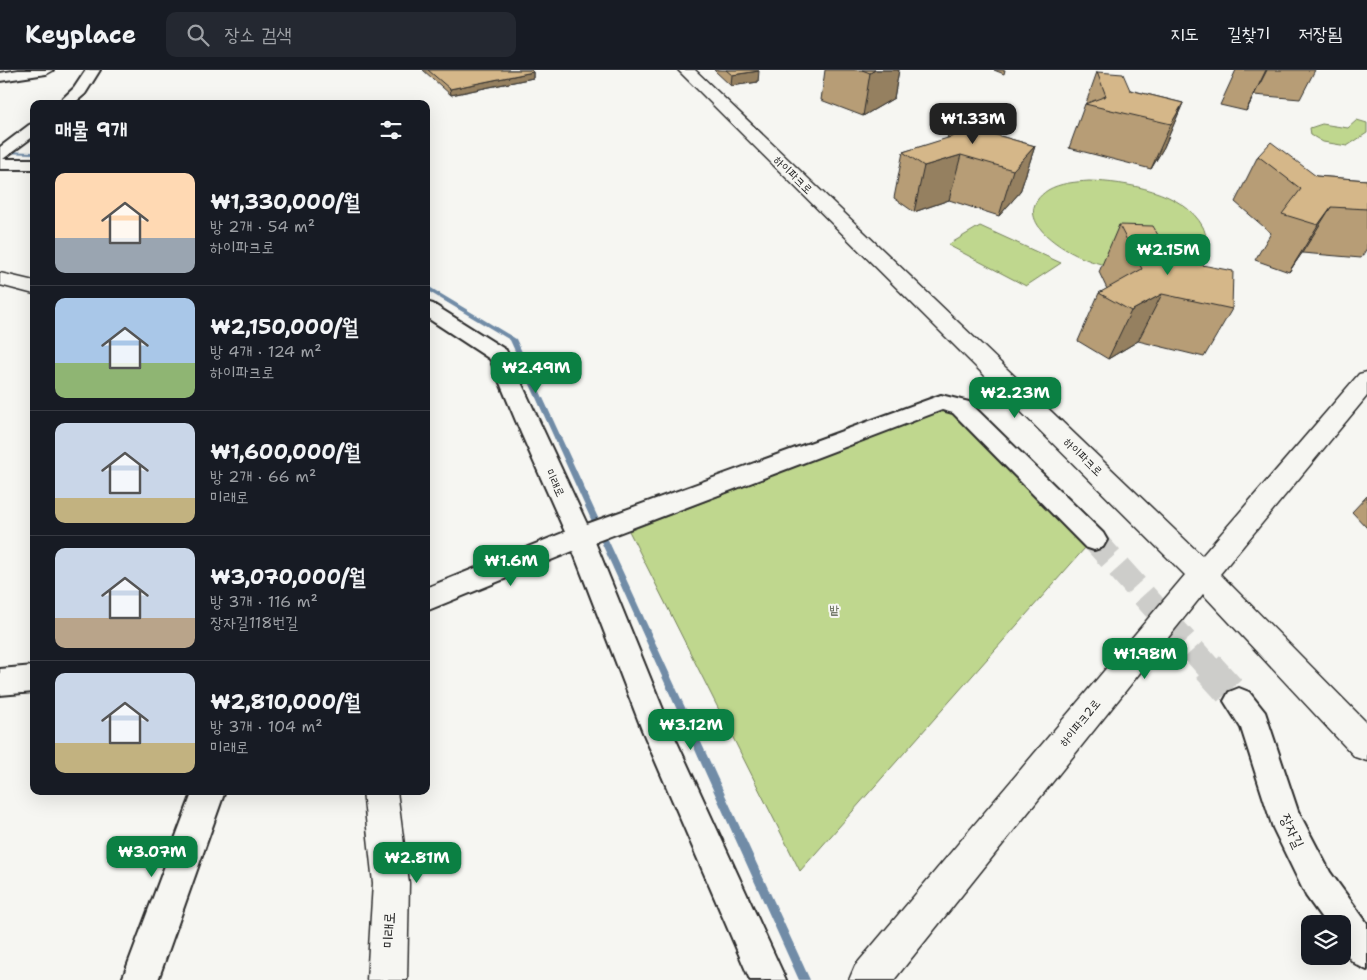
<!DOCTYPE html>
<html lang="ko">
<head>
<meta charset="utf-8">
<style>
  body { margin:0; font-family:"Shantell Sans","Poor Story",sans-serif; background:#242831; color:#f1f3f6; height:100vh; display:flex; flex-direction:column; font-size:19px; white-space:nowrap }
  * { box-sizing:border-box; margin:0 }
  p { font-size:16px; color:#9ea1a6 }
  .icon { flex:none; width:28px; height:28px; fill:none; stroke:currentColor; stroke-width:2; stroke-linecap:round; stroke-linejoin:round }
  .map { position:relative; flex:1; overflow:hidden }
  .drawer { position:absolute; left:30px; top:30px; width:400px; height:695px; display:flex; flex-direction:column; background:#171b24; border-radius:10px; box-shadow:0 5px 20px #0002 }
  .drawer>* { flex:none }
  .tools { position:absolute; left:1301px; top:845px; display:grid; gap:10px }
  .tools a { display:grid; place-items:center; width:50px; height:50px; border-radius:10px; background:#171b24; box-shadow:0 5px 20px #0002; font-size:25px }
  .price { position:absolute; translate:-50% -42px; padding:0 11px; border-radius:10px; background:#0b8043; color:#fff; font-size:16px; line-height:32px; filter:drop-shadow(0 1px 2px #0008) }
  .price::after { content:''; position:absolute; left:50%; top:30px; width:15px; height:11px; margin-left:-8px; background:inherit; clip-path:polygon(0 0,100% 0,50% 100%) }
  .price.active { background:#222; color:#fff }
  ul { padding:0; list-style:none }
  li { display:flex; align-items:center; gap:15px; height:125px; padding:0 25px }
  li+li { border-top:1px solid #363941 }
  li span { display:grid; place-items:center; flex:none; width:140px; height:100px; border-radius:10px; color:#555 }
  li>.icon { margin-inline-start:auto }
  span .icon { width:60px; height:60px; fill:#fffc; stroke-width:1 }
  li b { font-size:21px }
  h2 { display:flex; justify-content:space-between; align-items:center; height:60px; padding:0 25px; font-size:21px }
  header { display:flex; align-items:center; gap:30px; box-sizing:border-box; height:70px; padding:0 25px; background:#171b24; border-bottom:1px solid #363941 }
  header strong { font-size:24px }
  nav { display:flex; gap:28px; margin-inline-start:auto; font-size:18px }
  .search { width:350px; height:45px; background:#242831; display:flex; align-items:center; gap:12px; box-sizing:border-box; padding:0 18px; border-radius:10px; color:#9ea1a6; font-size:19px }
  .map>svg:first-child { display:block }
  .green { fill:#bfd78e; stroke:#75815c }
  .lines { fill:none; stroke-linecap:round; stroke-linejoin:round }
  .stream { fill:#718ca7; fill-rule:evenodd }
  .street-tunnel-far1 { stroke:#cdcdca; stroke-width:25; stroke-dasharray:25 12; stroke-linecap:butt }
  .street-tunnel { stroke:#cdcdca; stroke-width:32; stroke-dasharray:32 16; stroke-linecap:butt }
  .street-casing { stroke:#2b2b2b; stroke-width:4 }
  .secondary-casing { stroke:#2b2b2b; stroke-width:3 }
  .street { fill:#f6f6f2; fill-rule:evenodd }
  .secondary { fill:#f6f6f2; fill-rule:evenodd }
  .wall { fill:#b79d76; stroke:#2b2b2b }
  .shaded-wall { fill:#958060; stroke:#2b2b2b }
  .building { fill:#d5b789; stroke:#2b2b2b }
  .labels { text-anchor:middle; stroke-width:4; stroke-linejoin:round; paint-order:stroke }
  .street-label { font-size:12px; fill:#2b2b2b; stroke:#f6f6f2 }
  .park-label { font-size:12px; fill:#505644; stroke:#f6f6f2 }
  .near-street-label { font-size:15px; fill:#2b2b2b; stroke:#f6f6f2 }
</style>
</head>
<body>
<header>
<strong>Keyplace</strong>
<div class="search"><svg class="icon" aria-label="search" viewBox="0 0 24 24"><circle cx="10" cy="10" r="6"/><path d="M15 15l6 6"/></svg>장소 검색</div>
<nav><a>지도</a><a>길찾기</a><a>저장됨</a></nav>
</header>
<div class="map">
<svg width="1367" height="910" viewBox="0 0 1367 910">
  <rect width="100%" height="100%" fill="#f6f6f2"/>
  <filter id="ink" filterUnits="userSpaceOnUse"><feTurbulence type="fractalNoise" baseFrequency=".02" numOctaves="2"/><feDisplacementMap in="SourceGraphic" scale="10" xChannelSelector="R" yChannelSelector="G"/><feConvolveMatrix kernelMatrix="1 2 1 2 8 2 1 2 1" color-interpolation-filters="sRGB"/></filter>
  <g filter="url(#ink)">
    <g class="green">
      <path d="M1357 50 1367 53V63L1347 76 1323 72 1311 65 1310 58 1322 54 1348 58Z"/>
      <path d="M1089 111C1125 112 1184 121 1203 157 1206 164 1208 172 1204 179 1194 196 1172 198 1154 198 1129 198 1106 198 1083 188 1058 178 1009 146 1048 120 1060 113 1075 112 1089 111Z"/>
      <path d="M980 156 1061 193 1026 216 948 175Z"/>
      <path d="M947 338 1085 478 800 801 629 461Z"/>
    </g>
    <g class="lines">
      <g class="stream">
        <path d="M0 81 34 82V84L0 83Z"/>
        <path d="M426 215 516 269 810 910H799L510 270 426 220Z"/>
      </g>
      <path class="street-tunnel-far1" d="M1094 470 1209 598"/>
      <path class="street-tunnel" d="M1208 597 1239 631"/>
      <defs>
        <g id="street">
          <path d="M18 0H53L46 4 0 11V3Z"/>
          <path d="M86 0H100L85 24 73 34H57L74 18Z"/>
          <path d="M34 53V66L3 89H34V99H0V77L29 55Z"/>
          <path d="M426 232 433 234 506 280 587 454 941 325 969 332 1103 463 1107 470 1103 477 1094 480 1085 477 953 343 942 340 595 472 671 659 786 910H750L642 660 573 481 426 541V518L565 462 521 363 490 289 426 247Z"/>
          <path d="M34 596V622L0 625V599Z"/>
          <path d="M1239 618 1249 622 1265 642 1298 741 1330 802 1367 853V900C1343 890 1342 877 1342 854H1326L1306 826 1273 758 1241 658 1224 631 1229 622Z"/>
          <path d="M193 721H225L158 910H122Z"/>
        </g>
        <g id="secondary">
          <path d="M678 0H695L1202 486 1359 304 1367 302V326L1220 504 1367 653V691L1355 687 1203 524 894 910H849L855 896 1185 505Z"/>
          <path d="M0 203 34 211V224L0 215Z"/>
          <path d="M363 721H397L409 813 407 910H367L373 813Z"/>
        </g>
      </defs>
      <use href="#street" class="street-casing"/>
      <use href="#secondary" class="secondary-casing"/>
      <use href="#street" class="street"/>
      <use href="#secondary" class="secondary"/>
    </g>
    <g class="wall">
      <path d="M423 0H531L533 2V8L451 25Z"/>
      <path d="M714 0H758V12L731 16Z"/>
      <path d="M825 0H899L894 28 863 46 821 30Z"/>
      <path d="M994 0H1005L1004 4Z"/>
      <path d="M1236 0H1315L1300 29 1254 25 1246 41 1220 35Z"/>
      <path d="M1097 2 1130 20 1183 33 1164 77 1151 99 1069 78 1085 34 1086 33Z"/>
      <path d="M954 40 982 58 986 62 1035 76 1020 122 999 146 949 130 914 142 894 128 903 82 947 69Z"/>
      <path d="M1258 86 1316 106 1367 110V178L1361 188 1302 183 1289 202 1255 190 1271 163 1235 132Z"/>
      <path d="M1119 155 1171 189 1232 239 1204 287 1138 271 1108 289 1078 271 1099 223 1107 219 1099 202Z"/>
      <path d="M1367 426V458L1352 442Z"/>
    </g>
    <g class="shaded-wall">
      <path d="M875 0H899L894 28 863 46 870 3Z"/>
      <path d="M1266 0H1267L1246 41Z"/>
      <path d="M759 1 758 12 731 16 732 5Z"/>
      <path d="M533 2V8L451 25 450 19Z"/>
      <path d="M1183 33 1164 77 1151 99 1171 54Z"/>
      <path d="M1035 76 1020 122 999 146 1013 100Z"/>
      <path d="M961 85 949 130 914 142 924 96Z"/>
      <path d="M1331 137 1302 183 1289 202 1318 155Z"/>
      <path d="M1162 224 1138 271 1108 289 1131 241Z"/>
    </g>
    <g class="building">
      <path d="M428 0H531L533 2 450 19Z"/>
      <path d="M726 0H758L759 1 732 5Z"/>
      <path d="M862 0H875L870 3Z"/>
      <path d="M1097 2 1123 4 1130 20 1183 33 1171 54 1085 34 1106 26Z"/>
      <path d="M954 40 981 42 982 58 984 57 986 62 1035 76 1013 100 961 85 924 96 903 82 954 66Z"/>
      <path d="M1271 72 1316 106 1367 110V139L1331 137 1318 155 1282 144 1301 119 1258 86Z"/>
      <path d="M1119 155 1153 156 1171 189 1233 201 1232 239 1162 224 1131 241 1099 223 1142 199Z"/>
    </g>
  </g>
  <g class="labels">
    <g class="street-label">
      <text transform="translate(793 105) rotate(44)" y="4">하이파크로</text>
      <text transform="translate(1083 387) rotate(44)" y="4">하이파크로</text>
      <text transform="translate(555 413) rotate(65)" y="4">미래로</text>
      <text transform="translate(1080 653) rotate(-51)" y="4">하이파크2로</text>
    </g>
    <g class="park-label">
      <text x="834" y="544">밭</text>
    </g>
    <g class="near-street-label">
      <text transform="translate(1292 761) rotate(65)" y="5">장자길</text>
      <text transform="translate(389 860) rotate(-88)" y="5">미래로</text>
    </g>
  </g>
</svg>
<div class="tools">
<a><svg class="icon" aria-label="layers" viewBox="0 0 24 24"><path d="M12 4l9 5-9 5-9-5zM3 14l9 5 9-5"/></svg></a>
</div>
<b class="price active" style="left:973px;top:75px">₩1.33M</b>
<b class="price" style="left:1168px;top:206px">₩2.15M</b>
<b class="price" style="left:536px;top:324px">₩2.49M</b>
<b class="price" style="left:1015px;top:349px">₩2.23M</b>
<b class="price" style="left:511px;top:517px">₩1.6M</b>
<b class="price" style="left:1145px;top:610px">₩1.98M</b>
<b class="price" style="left:691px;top:681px">₩3.12M</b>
<b class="price" style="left:152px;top:808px">₩3.07M</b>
<b class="price" style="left:417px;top:814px">₩2.81M</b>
<section class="drawer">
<h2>매물 9개<svg class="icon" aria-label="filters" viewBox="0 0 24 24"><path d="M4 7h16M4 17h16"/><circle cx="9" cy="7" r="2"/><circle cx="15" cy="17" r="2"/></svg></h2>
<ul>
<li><span style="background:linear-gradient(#ffd9b3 65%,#9aa5b1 0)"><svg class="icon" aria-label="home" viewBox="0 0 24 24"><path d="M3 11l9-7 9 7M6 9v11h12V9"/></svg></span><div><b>₩1,330,000/월</b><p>방 2개 · 54 m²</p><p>하이파크로</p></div></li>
<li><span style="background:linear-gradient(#a9c7e8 65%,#8fb573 0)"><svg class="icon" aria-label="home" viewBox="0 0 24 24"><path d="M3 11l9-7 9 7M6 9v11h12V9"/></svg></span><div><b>₩2,150,000/월</b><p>방 4개 · 124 m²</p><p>하이파크로</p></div></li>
<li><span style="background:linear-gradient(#c9d6e8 75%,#c2b280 0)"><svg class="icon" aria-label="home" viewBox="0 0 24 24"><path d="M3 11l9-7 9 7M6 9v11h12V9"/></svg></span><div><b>₩1,600,000/월</b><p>방 2개 · 66 m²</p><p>미래로</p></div></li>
<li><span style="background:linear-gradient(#c9d6e8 70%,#b9a48a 0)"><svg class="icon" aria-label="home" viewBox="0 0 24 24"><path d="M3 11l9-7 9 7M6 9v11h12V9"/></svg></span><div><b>₩3,070,000/월</b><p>방 3개 · 116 m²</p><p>장자길118번길</p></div></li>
<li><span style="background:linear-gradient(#c9d6e8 70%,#c2b280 0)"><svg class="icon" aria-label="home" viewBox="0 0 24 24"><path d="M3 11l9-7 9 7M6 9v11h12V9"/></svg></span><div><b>₩2,810,000/월</b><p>방 3개 · 104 m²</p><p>미래로</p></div></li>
</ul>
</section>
</div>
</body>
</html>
